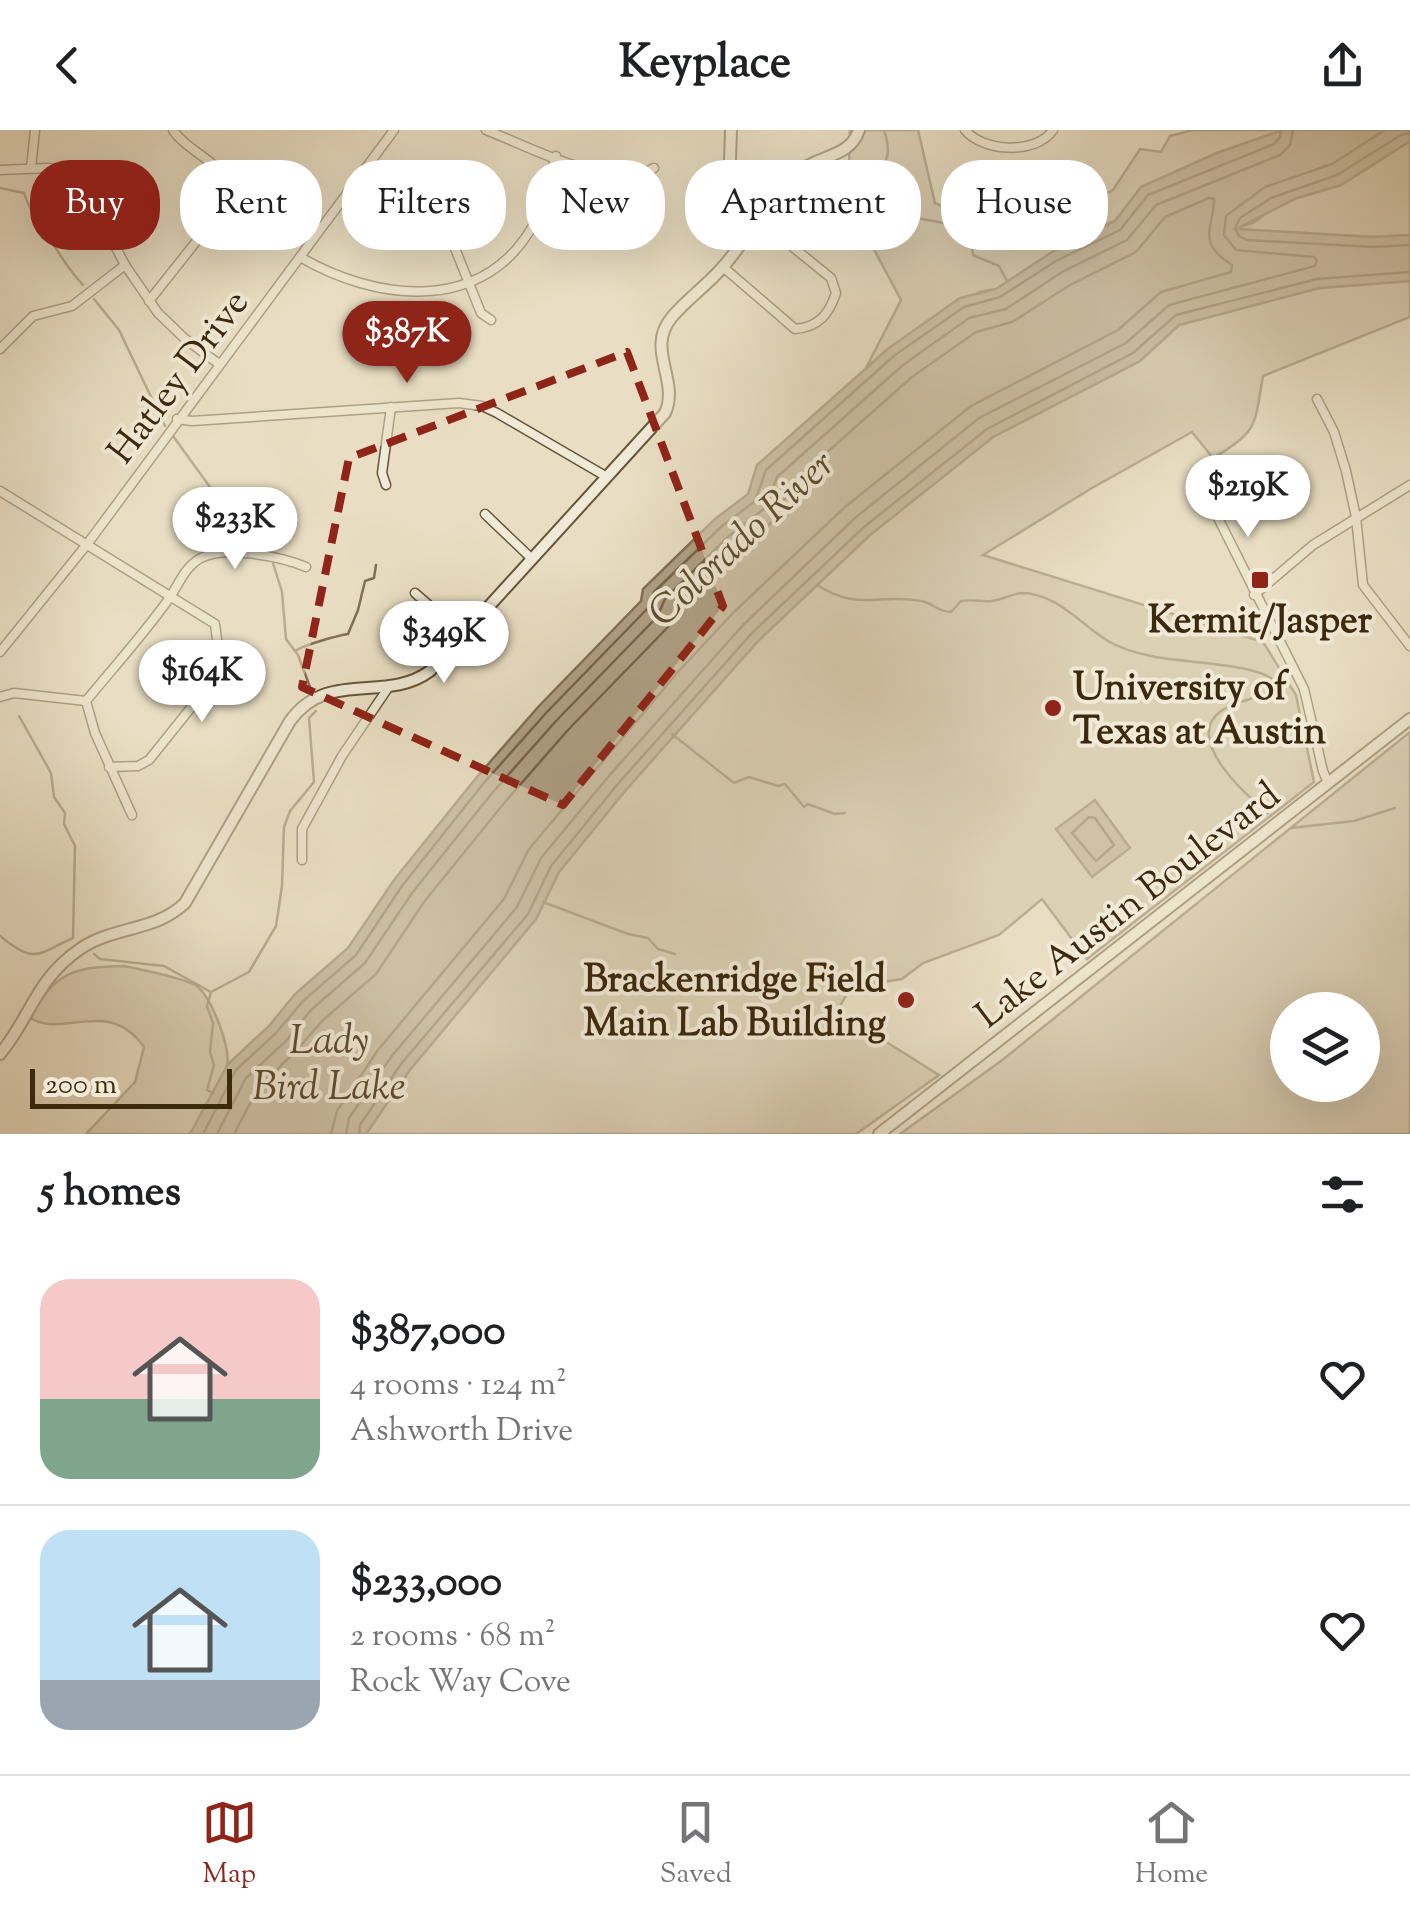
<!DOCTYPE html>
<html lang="en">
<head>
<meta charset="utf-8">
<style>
  body { margin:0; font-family:"Sorts Mill Goudy",serif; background:#f2f2f2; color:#202124; height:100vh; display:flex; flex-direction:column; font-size:38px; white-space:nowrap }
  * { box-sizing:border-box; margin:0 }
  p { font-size:32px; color:#757577 }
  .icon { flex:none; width:55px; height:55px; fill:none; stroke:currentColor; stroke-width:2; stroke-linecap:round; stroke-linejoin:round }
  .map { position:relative; height:1004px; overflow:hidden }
  .sheet { display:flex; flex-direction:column; background:#fff; flex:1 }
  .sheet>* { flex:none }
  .banner { position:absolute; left:30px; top:30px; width:1350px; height:90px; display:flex; gap:20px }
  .fabs { position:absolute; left:1270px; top:862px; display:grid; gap:20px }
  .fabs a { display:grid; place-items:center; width:110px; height:110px; border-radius:50%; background:#fff; box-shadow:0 10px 40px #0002; font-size:50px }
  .scale { position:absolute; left:30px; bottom:25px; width:202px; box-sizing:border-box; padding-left:10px; border:5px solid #3d290c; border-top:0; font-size:28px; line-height:35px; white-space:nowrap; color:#3d290c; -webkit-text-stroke:8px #f1ead8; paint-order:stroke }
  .price { position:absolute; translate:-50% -85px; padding:0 22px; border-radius:35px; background:#fff; color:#222; font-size:32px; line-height:65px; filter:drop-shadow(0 2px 5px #0008) }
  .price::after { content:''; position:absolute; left:50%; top:60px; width:30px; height:22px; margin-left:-15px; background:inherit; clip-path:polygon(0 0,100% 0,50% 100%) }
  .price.on { background:#8f2418; color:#fff }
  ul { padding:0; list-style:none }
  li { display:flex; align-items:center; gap:30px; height:250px; padding:0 40px }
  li+li { border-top:2px solid #e0e0e0 }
  li span { display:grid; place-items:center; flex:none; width:280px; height:200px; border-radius:30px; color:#555 }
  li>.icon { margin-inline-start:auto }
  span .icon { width:120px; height:120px; fill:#fffc; stroke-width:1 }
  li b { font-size:42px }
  h2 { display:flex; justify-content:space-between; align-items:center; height:120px; padding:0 40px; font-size:42px }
  .pill { padding:0 35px; border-radius:40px; background:#fff; box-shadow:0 10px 40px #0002; font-size:35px; line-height:90px }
  .pill.on { background:#8f2418; color:#fff }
  header { display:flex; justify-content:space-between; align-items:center; height:130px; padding:0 40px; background:#fff; font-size:45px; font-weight:700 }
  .dock { display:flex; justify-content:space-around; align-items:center; height:140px; border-top:2px solid #e0e0e0; background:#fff; font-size:28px; color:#757577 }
  .dock a { display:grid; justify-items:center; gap:5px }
  .dock .on { color:#8f2418 }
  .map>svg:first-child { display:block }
  .green { fill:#ccbfa4; stroke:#847458; stroke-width:2.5; fill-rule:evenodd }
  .water { fill:#afa085; stroke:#817055; stroke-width:2.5 }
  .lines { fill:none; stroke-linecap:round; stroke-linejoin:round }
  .shore { stroke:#766448; stroke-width:2.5 }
  .stream { stroke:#817055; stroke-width:2.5 }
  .minor-casing { stroke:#68563a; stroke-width:11 }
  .tertiary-casing { stroke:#68563a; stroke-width:14 }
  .minor { stroke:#f1ead8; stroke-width:8 }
  .tertiary { stroke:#f1ead8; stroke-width:10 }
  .marked { fill:none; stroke:#8f2418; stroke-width:8; stroke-dasharray:20 12; stroke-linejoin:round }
  .poi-dot { fill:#8f2418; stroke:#f1ead8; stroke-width:4 }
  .labels { text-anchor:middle; stroke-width:8; stroke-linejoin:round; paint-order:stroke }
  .street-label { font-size:38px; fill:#3d290c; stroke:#f1ead8 }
  .poi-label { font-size:38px; font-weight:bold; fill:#3d290c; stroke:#f1ead8 }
  .water-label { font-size:40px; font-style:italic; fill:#5f4d30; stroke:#f1ead8 }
</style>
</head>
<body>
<header><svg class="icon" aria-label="back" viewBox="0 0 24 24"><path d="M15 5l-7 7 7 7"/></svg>Keyplace<svg class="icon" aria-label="share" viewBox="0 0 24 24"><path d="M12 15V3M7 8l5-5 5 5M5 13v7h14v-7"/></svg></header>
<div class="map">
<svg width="1410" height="1004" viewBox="0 0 1410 1004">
  <rect width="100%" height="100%" fill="#e9dec3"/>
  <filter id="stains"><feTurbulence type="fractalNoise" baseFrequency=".002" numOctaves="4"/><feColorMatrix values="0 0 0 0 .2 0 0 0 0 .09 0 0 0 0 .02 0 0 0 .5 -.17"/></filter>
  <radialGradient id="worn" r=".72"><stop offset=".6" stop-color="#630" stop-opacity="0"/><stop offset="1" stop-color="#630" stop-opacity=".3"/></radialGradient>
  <g class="green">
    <path d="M850 0H918L935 73 994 99 1058 90 1113 60 1140 19 1161 22 1170 6 1193 0H1283L1217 23 1141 57 1115 91 1082 104 996 159 979 162 889 218 866 238 901 170 848 71Z"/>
    <path d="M1410 11V105L1373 107 1234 99 1253 93 1275 77 1297 68 1341 55Z"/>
    <path d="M1410 151V187L1263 246C1254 296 1259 301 1213 328L1192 302 1092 358 983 425 1263 512 1296 565 1314 652 1087 829 1042 769 999 805 923 833 902 849 851 857 837 881 939 945 856 1004H366L409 941 536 789 559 742 625 661 757 512 870 405 993 307 1140 231 1179 195 1319 158Z"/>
    <path d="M1410 602V1004H900L1001 931ZM1288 880H1362V955H1288Z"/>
    <path d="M124 836C138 839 189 849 198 857 212 869 231 918 227 936 225 945 196 997 190 1004H86L135 952 144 917C107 866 65 909 30 888 54 842 74 837 124 836Z"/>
  </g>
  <g class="water">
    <path d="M1283 0H1410V11L1341 55 1297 68 1236 99 1373 107 1410 105V151L1319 158 1179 195 1140 231 993 307 870 405 759 510 625 661 559 742 536 789 409 941 366 1004H190L228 934 269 896 295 864 348 818 394 750 476 648 539 576 641 471 643 459 715 389 748 364 757 335 889 218 960 168 996 159 1052 122 1115 91 1141 57 1217 23Z"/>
    <path d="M1095 670 1130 718 1092 747 1056 699Z"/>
  </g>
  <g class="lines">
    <g class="shore">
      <path d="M1410 3 1401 5 1337 45 1271 68 1240 88 1235 98 1239 106 1247 110 1373 117 1410 115"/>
      <path d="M1089 687 1095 688 1114 715 1096 731 1072 703Z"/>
      <path d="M203 1004 236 940 276 903 303 871 356 825 402 756 483 654 546 583 648 478 654 462 721 397 755 371 766 340 895 225 964 177 1000 167 1056 131 1120 100 1148 65 1274 14 1280 7 1281 0"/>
      <path d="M217 1004 246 948 286 911 311 880 365 833 412 763 493 662 556 591 657 487 665 469 729 406 765 378 777 347 903 235 969 188 1006 179 1062 142 1127 110 1156 75 1280 25 1290 15 1293 0"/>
      <path d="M234 1004 258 958 296 921 322 891 376 844 424 772 505 672 567 601 668 497 679 476 739 418 777 388 790 355 912 247 976 202 1012 192 1070 155 1136 122 1165 87 1209 68 1214 69C1214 99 1195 111 1232 135L1231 142 1161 162 1118 200 971 276 845 377 733 483 677 543 529 719 504 769 378 920 337 981 331 1004"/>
      <path d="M346 1004 349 988 391 927 517 777 541 728 608 647 743 495 855 388 979 288 1126 213 1169 175 1315 136 1317 131 1314 127 1236 120 1224 105 1226 86 1265 57 1332 34 1385 0"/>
      <path d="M359 1004 360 995 401 934 528 784 551 736 617 655 752 503 864 397 987 299 1133 223 1176 185 1317 149 1410 142"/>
    </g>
    <g class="stream">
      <path d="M884 0C895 35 879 30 878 53 877 96 945 85 970 102L973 125 999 136 1007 151"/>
      <path d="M816 54 842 63 877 57"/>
      <path d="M0 58 24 63C29 81 40 91 49 107 60 125 68 139 83 155"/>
      <path d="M94 169 119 200 165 296"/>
      <path d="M173 306 223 375 267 421"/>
      <path d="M273 433 282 462 286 509 298 525 310 557"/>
      <path d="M817 455C859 482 878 463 921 471 933 473 938 482 951 482L961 471C972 469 981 472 992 471 1002 470 1011 464 1021 463 1057 463 1080 494 1108 511 1121 519 1137 523 1151 526 1180 533 1264 533 1276 553L1272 560C1257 569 1236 571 1221 581 1182 609 1247 666 1268 683"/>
      <path d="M295 521C304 515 336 506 348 504L358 480 365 451 374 448 376 435"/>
      <path d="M672 604 734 653 749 647 778 656 785 654 804 677 808 674 835 684 845 683"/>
      <path d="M1291 698 1354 691 1395 678"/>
      <path d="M543 772 628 804 648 808 658 819 675 824"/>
      <path d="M0 806C35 835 37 824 73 808L75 716 64 694 65 683 54 667 51 643 19 586"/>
      <path d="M94 824 100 829 164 836 209 861"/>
      <path d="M213 963 207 960 214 935 210 922 213 893 207 876 211 862 249 842 276 796 282 756 284 697 290 681 314 652 309 588 316 581"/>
    </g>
    <defs>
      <g id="minor">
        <path d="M486 0C528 16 614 63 654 38"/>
        <path d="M965 0C983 22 1036 25 1053 0"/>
        <path d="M31 38 35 0"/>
        <path d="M0 40 49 38 74 46 87 62 125 135 158 183 184 208 219 234"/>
        <path d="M438 98 450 106 481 183 491 190"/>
        <path d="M300 127C374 170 479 185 531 99 544 77 549 51 556 26"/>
        <path d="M723 137 795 199C819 197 829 184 836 163L831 148 757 88"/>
        <path d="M149 171 222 79C247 39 190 27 173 0"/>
        <path d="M0 219 33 186 72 176 125 135"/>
        <path d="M1317 269 1334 302 1346 341 1356 387 1363 455 1410 516"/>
        <path d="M177 289 192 291 459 273 482 276 497 283 607 347"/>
        <path d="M386 355 382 343 391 277"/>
        <path d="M0 361 215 494 220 533 218 544 149 630 138 636 109 637"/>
        <path d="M1209 370 1304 559 1323 641 1328 653"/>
        <path d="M485 384 531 428"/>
        <path d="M415 463 462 504"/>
        <path d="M1254 465 1313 415 1410 355"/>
        <path d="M0 522 88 413 394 0"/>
        <path d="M0 567 14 563 86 571"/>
        <path d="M86 571C113 538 143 505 168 470 179 455 184 437 201 428 225 415 283 427 306 437"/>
        <path d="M86 571 95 603 132 685"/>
        <path d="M302 730V699L342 626 390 555"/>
      </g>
      <g id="tertiary">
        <path d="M731 0 729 61 757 88"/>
        <path d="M0 924C31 887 35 850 80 819 113 796 155 802 185 773L290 591C329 538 385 574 430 541L665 283C680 250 645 219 672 187 686 170 706 156 721 139 749 109 766 69 798 42 818 25 850 28 859 0"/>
        <path d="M879 1004 1410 589"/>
      </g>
    </defs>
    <use href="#minor" class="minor-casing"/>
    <use href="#tertiary" class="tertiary-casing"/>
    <use href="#minor" class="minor"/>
    <use href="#tertiary" class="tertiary"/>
  </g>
  <path d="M0 0H1410V1004H0ZM627 222 723 476 563 675 302 557 349 328Z" fill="#e9dec3" fill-opacity=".55" fill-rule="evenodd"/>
  <path class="marked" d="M627 222 723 476 563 675 302 557 349 328Z"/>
  <g class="poi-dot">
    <rect x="1250" y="440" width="20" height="20" rx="5"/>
    <circle cx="1053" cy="578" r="10"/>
    <circle cx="906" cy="870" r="10"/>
  </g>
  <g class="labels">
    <g class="street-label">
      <text transform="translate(177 246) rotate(-53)" y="13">Hatley Drive</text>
      <text transform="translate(1127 774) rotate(-38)" y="13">Lake Austin Boulevard</text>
    </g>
    <g class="poi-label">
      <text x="1260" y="502">Kermit/Jasper</text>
      <text x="1073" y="569" text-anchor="start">University of<tspan x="1073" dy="44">Texas at Austin</tspan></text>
      <text x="886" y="861" text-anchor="end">Brackenridge Field<tspan x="886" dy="44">Main Lab Building</tspan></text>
    </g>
    <g class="water-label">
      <text transform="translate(740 407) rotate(-43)" y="14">Colorado River</text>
      <text x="329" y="923">Lady<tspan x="329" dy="46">Bird Lake</tspan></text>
    </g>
  </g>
  <rect width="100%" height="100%" filter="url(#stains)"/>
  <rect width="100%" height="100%" fill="url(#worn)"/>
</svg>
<div class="fabs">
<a><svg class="icon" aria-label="layers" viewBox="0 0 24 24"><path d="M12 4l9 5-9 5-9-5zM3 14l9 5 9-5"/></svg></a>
</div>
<div class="scale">200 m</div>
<b class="price on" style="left:407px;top:256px">$387K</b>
<b class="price" style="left:1248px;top:410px">$219K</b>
<b class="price" style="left:235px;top:442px">$233K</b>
<b class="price" style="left:444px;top:556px">$349K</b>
<b class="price" style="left:202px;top:595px">$164K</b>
<div class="banner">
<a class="pill on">Buy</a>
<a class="pill">Rent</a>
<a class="pill">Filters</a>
<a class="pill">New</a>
<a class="pill">Apartment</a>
<a class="pill">House</a>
</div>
</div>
<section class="sheet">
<h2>5 homes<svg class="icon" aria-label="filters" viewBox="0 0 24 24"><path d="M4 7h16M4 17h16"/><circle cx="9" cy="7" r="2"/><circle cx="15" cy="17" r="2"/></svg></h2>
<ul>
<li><span style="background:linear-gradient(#f6c9c9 60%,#7fa58c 0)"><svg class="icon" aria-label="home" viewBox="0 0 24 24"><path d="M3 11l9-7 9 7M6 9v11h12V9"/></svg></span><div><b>$387,000</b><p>4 rooms · 124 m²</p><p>Ashworth Drive</p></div><svg class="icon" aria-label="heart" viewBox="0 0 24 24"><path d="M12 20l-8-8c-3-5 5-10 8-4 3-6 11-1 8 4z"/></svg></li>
<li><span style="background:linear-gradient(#bfe0f5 75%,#9aa5b1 0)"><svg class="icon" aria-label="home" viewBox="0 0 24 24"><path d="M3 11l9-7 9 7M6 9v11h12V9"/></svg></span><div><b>$233,000</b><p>2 rooms · 68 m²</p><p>Rock Way Cove</p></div><svg class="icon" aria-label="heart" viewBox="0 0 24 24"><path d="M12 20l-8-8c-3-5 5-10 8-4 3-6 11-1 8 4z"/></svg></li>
</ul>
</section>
<nav class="dock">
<a class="on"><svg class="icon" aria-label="map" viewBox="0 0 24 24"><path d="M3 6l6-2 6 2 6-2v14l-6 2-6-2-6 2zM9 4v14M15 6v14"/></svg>Map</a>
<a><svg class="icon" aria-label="saved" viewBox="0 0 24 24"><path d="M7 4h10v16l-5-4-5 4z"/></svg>Saved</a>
<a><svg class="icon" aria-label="home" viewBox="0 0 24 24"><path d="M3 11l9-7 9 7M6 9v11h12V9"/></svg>Home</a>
</nav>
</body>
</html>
